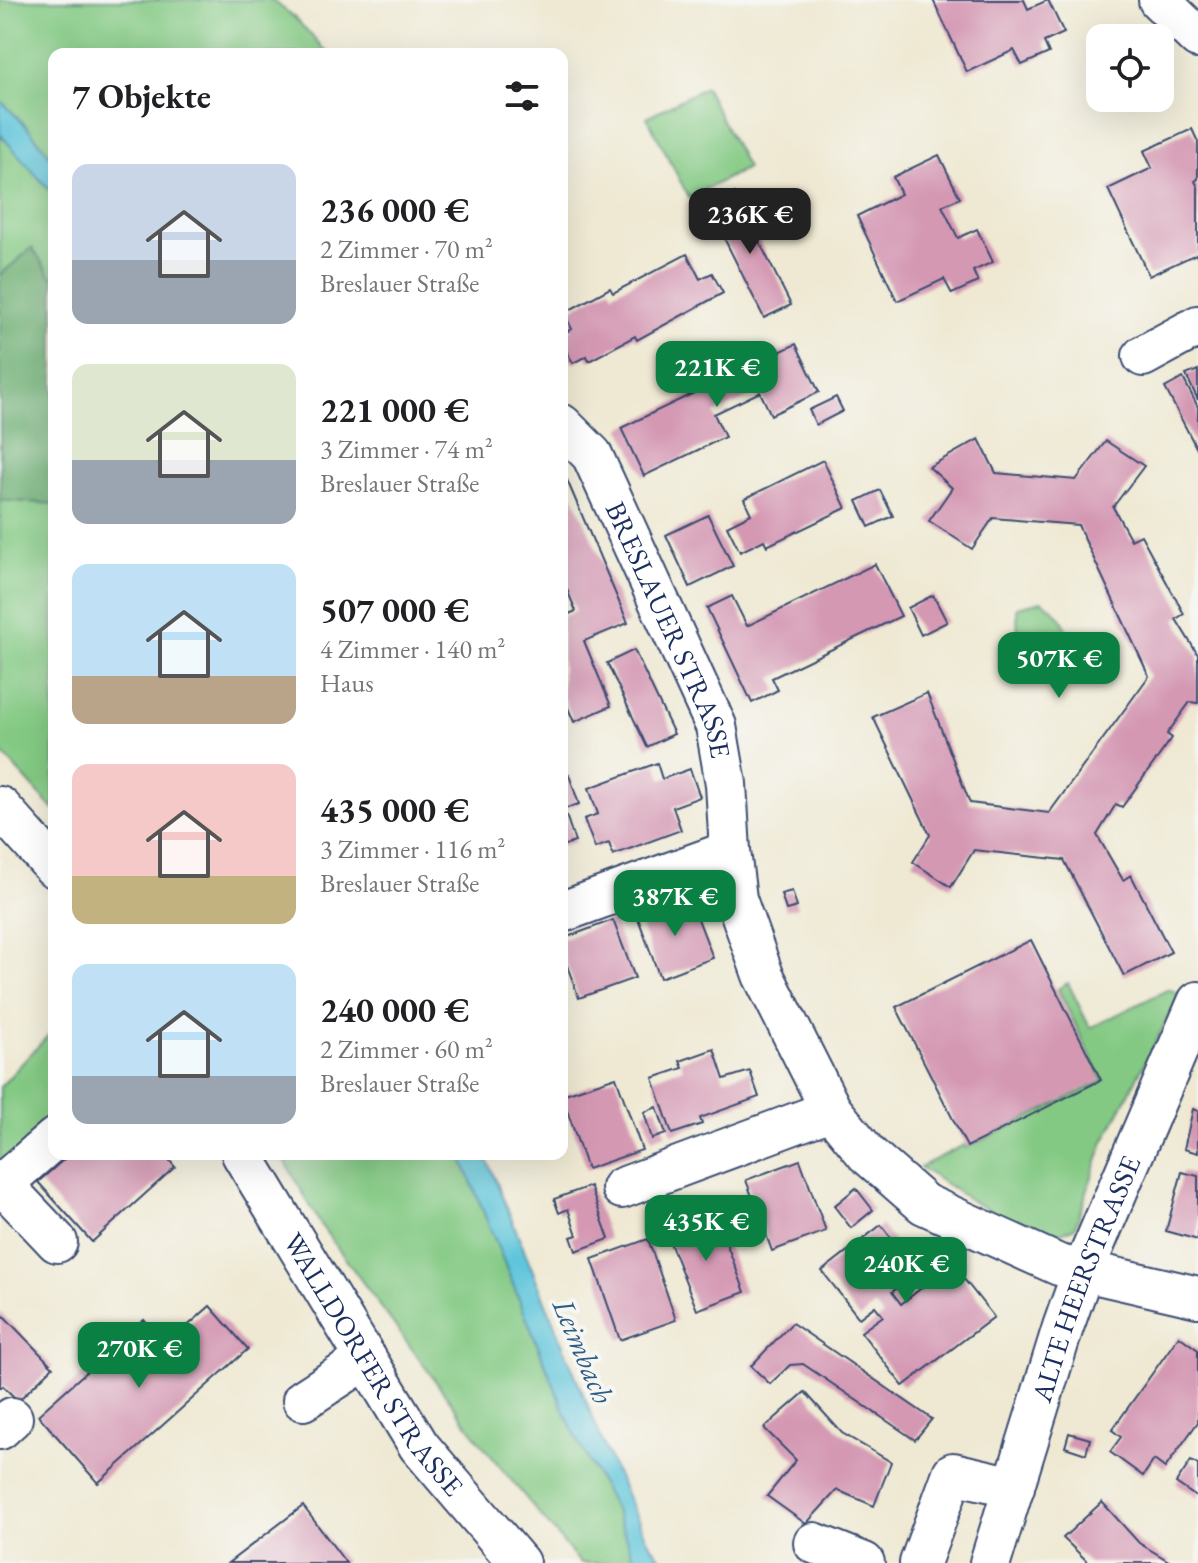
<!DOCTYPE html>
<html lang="de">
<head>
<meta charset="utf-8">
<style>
  body { margin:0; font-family:"EB Garamond",serif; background:#f6f6f6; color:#202124; height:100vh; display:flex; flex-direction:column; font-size:30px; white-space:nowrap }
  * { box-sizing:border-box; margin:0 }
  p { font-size:26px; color:#757577 }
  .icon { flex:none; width:44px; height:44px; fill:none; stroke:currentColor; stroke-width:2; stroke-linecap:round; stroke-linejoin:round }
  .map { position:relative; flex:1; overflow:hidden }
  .drawer { position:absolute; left:48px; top:48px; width:520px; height:1112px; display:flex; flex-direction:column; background:#fff; border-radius:16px; box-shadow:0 8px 32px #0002 }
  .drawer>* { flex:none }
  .tools { position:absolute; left:1086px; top:24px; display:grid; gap:16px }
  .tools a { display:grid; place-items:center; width:88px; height:88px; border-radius:16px; background:#fff; box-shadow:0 8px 32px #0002; font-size:40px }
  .price { position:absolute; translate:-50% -68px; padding:0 18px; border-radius:16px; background:#0b8043; color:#fff; font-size:26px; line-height:52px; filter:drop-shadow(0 2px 4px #0008) }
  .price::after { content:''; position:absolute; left:50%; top:48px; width:24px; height:18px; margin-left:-12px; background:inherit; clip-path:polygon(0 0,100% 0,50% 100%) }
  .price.current { background:#222; color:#fff }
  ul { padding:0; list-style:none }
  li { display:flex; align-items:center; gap:24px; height:200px; padding:0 24px }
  li span { display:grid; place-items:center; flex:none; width:224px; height:160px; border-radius:16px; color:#555 }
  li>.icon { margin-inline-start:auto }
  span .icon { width:96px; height:96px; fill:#fffc; stroke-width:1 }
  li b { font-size:34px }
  h2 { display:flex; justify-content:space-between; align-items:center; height:96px; padding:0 24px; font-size:34px }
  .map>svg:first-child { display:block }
  .green { fill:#83c983; stroke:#4f7c70; stroke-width:2 }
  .forest { fill:#6aad71; stroke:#426e68; stroke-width:2 }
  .water { fill:#5dc5da; stroke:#3c7a9c; stroke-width:2 }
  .building { fill:#d498b3 }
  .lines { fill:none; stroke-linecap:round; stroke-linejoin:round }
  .minor-casing { stroke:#3b4b70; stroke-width:44 }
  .minor { stroke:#fff; stroke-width:40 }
  .labels { text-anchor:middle; stroke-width:8; stroke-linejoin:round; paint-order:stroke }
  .street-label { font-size:28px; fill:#1b2f5e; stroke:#f6f6f2 }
  .water-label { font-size:30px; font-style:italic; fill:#2f5c83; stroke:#f6f6f2 }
</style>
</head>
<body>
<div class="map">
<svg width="1198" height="1563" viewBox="0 0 1198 1563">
  <rect width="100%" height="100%" fill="#f6f6f2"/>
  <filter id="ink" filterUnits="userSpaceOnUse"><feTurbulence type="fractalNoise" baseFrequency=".0125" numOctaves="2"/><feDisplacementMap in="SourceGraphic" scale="16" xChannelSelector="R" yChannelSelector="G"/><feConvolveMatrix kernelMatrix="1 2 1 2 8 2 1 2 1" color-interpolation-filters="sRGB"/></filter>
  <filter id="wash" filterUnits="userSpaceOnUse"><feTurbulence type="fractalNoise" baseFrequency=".006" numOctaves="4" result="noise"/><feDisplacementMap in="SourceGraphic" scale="32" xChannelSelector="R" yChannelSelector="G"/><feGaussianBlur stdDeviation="1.8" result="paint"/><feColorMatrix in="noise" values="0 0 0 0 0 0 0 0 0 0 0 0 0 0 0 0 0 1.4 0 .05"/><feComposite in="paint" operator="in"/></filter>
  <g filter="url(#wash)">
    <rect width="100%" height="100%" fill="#efe9d3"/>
    <g class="green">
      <path d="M0 0H272L294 17 329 54H54V160L27 127 0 100Z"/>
      <path d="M705 87 747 168 689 198 647 117Z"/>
      <path d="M0 134 54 195V281L32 248 0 275Z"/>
      <path d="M0 500 54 504V810L0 751Z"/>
      <path d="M1042 601C1070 620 1069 630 1062 662L1050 671 1031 663 1018 640 1017 607Z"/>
      <path d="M1068 983 1090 1028 1169 989 1180 994 1103 1144 1075 1227 1048 1239 973 1202 920 1167 964 1145 966 1148 1103 1081 1058 989Z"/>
      <path d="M54 1029V1125L0 1177V1087Z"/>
      <path d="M281 1154H460L571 1427 615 1510 632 1553 640 1563H580L487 1451 322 1227Z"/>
    </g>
    <path class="forest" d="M32 248 54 281V504L0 500V275Z"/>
    <g class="water">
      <path d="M0 100 27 127 54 160V195L0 134Z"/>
      <path d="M460 1154H485L610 1460 648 1541 665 1563H640L632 1553 615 1510 571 1427Z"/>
    </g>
    <g id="blocks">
      <g class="building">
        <path d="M933 0H1024L1028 9 1048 0 1064 33 1044 42 1049 53 1022 65 1014 50 967 72Z"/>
        <path d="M1192 129 1198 142V179L1195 181 1198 187V259L1196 254 1149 276 1108 189 1152 168 1144 151Z"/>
        <path d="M939 155 960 198 942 206 958 238 977 229 993 262 973 271 978 282 952 294 944 279 897 301 857 216 901 194 893 177Z"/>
        <path d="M735 193 791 305 764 318 708 206Z"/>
        <path d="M687 254 700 279 712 273 723 293 637 340 635 336 589 361 587 356 573 363 562 343V334L572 329 564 313 610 288 613 293Z"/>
        <path d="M796 344 819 392 771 415 760 392 714 414 725 437 644 476 621 428Z"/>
        <path d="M1198 370V400L1186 375Z"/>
        <path d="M1183 378 1198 407V451L1165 388Z"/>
        <path d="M836 397 843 411 816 425 809 410Z"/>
        <path d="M979 439 996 473 1076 480 1106 441 1144 466 1113 507 1131 540 1141 535 1184 614 1176 619 1198 655V703L1190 702 1167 734 1172 738 1122 807 1116 804 1097 835 1123 880 1131 875 1171 952 1124 976 1064 860 974 850 951 887 913 862 930 835 873 717 927 693 970 803 1049 813 1149 676 1078 525 993 518 972 549 929 521 952 488 929 467Z"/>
        <path d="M823 460 846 508 767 546 764 540 740 552 727 526 751 514 744 499Z"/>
        <path d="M567 480 628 623 584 641 611 706 574 722 562 694V617L576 611 562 578V482Z"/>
        <path d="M880 490 893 516 869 527 857 501Z"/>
        <path d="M708 515 733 566 690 587 666 535Z"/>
        <path d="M875 564 901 616 772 678 778 690 752 703 707 608 732 596 747 626Z"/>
        <path d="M933 595 947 622 921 635 908 608Z"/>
        <path d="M634 650 674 734 647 747 607 663Z"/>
        <path d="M657 763 662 779 690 769 700 797 673 807 681 830 613 855 609 843 595 848 584 819 598 814 589 788Z"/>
        <path d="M569 775 579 804 564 809 575 842 562 846V777Z"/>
        <path d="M792 891 797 907 786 910 781 894Z"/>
        <path d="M690 898 713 958 660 978 638 918Z"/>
        <path d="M613 920 635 978 579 998 562 952V939Z"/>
        <path d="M1031 940 1101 1080 967 1147 896 1007Z"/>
        <path d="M714 1049 724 1079 750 1071 759 1097 700 1118 702 1124 672 1134 653 1078 683 1068 680 1061Z"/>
        <path d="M616 1077 642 1150 587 1169 562 1095Z"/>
        <path d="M657 1107 666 1134 652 1139 644 1112Z"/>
        <path d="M1193 1109 1198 1111V1153L1184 1149Z"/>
        <path d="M70 1154H164L175 1167 92 1242 38 1182Z"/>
        <path d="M800 1160 826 1231 772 1251 746 1180Z"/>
        <path d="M1182 1172 1198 1176V1240L1166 1231Z"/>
        <path d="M590 1186 609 1239 576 1251 571 1237 577 1235 568 1209 559 1213 554 1199Z"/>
        <path d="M856 1188 873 1210 851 1228 834 1206Z"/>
        <path d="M716 1216 745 1292 697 1310 667 1235Z"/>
        <path d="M881 1225 918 1272 892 1292 901 1304 952 1264 994 1317 903 1386 861 1332 883 1316 875 1306 859 1318 822 1271Z"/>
        <path d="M648 1239 676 1320 620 1340 592 1259Z"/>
        <path d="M210 1306 248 1349 98 1483 38 1415 144 1320 166 1345Z"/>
        <path d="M0 1312 53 1367 18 1401 3 1386 0 1388Z"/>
        <path d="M792 1323 932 1419 915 1440 803 1364 790 1365 770 1384 751 1366Z"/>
        <path d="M1179 1336 1198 1350V1422L1165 1468 1154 1460 1143 1476 1110 1452 1121 1437 1112 1430Z"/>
        <path d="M805 1392 842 1433 891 1462 874 1506 837 1490 806 1524 767 1496 796 1460 764 1428Z"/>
        <path d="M1069 1433 1090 1439 1086 1454 1065 1447Z"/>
        <path d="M1191 1461 1198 1465V1498L1176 1483Z"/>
        <path d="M1102 1502 1139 1543 1172 1563H1089L1063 1538Z"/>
        <path d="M303 1506 346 1563H228Z"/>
      </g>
    </g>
  </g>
  <g filter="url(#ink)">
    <use href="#blocks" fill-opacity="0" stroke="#3b4b70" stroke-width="2"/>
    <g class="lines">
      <defs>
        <g id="minor">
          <path d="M1159 0 1198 38"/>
          <path d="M1143 356 1198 326"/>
          <path id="s1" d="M562 425 592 455 716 726 726 784 730 851 736 899 763 975 831 1110 867 1154 924 1204 1059 1265 1198 1297"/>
          <path d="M0 807 54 867"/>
          <path d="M562 912 730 851"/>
          <path d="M54 1139 2 1184 57 1242"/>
          <path id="s2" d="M242 1154 419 1446 519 1563"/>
          <path d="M622 1188 831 1110"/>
          <path d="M303 1400 366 1359"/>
          <path d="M0 1429 12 1418"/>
          <path d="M814 1543 864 1563"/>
          <path d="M920 1563 953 1473 1014 1487"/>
          <path id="s3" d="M990 1563 1063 1327 1083 1271 1198 1002"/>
        </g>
      </defs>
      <use href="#minor" class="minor-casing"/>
      <use href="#minor" class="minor"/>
    </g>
  </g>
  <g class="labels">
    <g class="street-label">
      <text dy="10" stroke="none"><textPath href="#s1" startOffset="234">BRESLAUER STRASSE</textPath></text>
      <text dy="10" stroke="none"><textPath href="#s3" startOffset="300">ALTE HEERSTRASSE</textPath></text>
      <text dy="10" stroke="none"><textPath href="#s2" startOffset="248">WALLDORFER STRASSE</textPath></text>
    </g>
    <g class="water-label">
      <text transform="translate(583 1351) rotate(67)" y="10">Leimbach</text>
    </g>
  </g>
</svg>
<div class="tools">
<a><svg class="icon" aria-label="locate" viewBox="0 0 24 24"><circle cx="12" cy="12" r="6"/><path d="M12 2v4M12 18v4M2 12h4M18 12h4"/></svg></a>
</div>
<b class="price current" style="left:750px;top:256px">236K €</b>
<b class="price" style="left:717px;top:409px">221K €</b>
<b class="price" style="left:1059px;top:700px">507K €</b>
<b class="price" style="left:675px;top:938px">387K €</b>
<b class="price" style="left:706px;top:1263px">435K €</b>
<b class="price" style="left:906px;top:1305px">240K €</b>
<b class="price" style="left:139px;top:1390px">270K €</b>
<section class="drawer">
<h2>7 Objekte<svg class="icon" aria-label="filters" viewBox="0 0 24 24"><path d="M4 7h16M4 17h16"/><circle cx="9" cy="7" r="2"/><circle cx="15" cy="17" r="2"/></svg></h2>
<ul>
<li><span style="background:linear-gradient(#c9d6e8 60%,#9aa5b1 0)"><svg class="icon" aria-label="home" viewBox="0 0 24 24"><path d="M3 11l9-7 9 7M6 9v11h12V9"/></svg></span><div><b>236 000 €</b><p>2 Zimmer · 70 m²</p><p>Breslauer Straße</p></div></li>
<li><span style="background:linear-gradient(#dfe7d0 60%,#9aa5b1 0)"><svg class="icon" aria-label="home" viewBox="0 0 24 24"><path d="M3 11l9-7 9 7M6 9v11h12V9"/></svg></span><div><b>221 000 €</b><p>3 Zimmer · 74 m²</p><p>Breslauer Straße</p></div></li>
<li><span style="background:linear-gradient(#bfe0f5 70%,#b9a48a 0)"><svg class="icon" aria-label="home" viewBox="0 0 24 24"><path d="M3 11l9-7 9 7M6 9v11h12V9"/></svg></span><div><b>507 000 €</b><p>4 Zimmer · 140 m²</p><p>Haus</p></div></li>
<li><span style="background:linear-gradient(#f6c9c9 70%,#c2b280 0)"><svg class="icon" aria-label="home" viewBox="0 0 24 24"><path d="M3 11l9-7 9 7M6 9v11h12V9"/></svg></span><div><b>435 000 €</b><p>3 Zimmer · 116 m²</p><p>Breslauer Straße</p></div></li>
<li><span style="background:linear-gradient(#bfe0f5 70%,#9aa5b1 0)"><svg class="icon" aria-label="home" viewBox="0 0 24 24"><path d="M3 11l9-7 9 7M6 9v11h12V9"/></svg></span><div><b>240 000 €</b><p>2 Zimmer · 60 m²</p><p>Breslauer Straße</p></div></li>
</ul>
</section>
</div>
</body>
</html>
